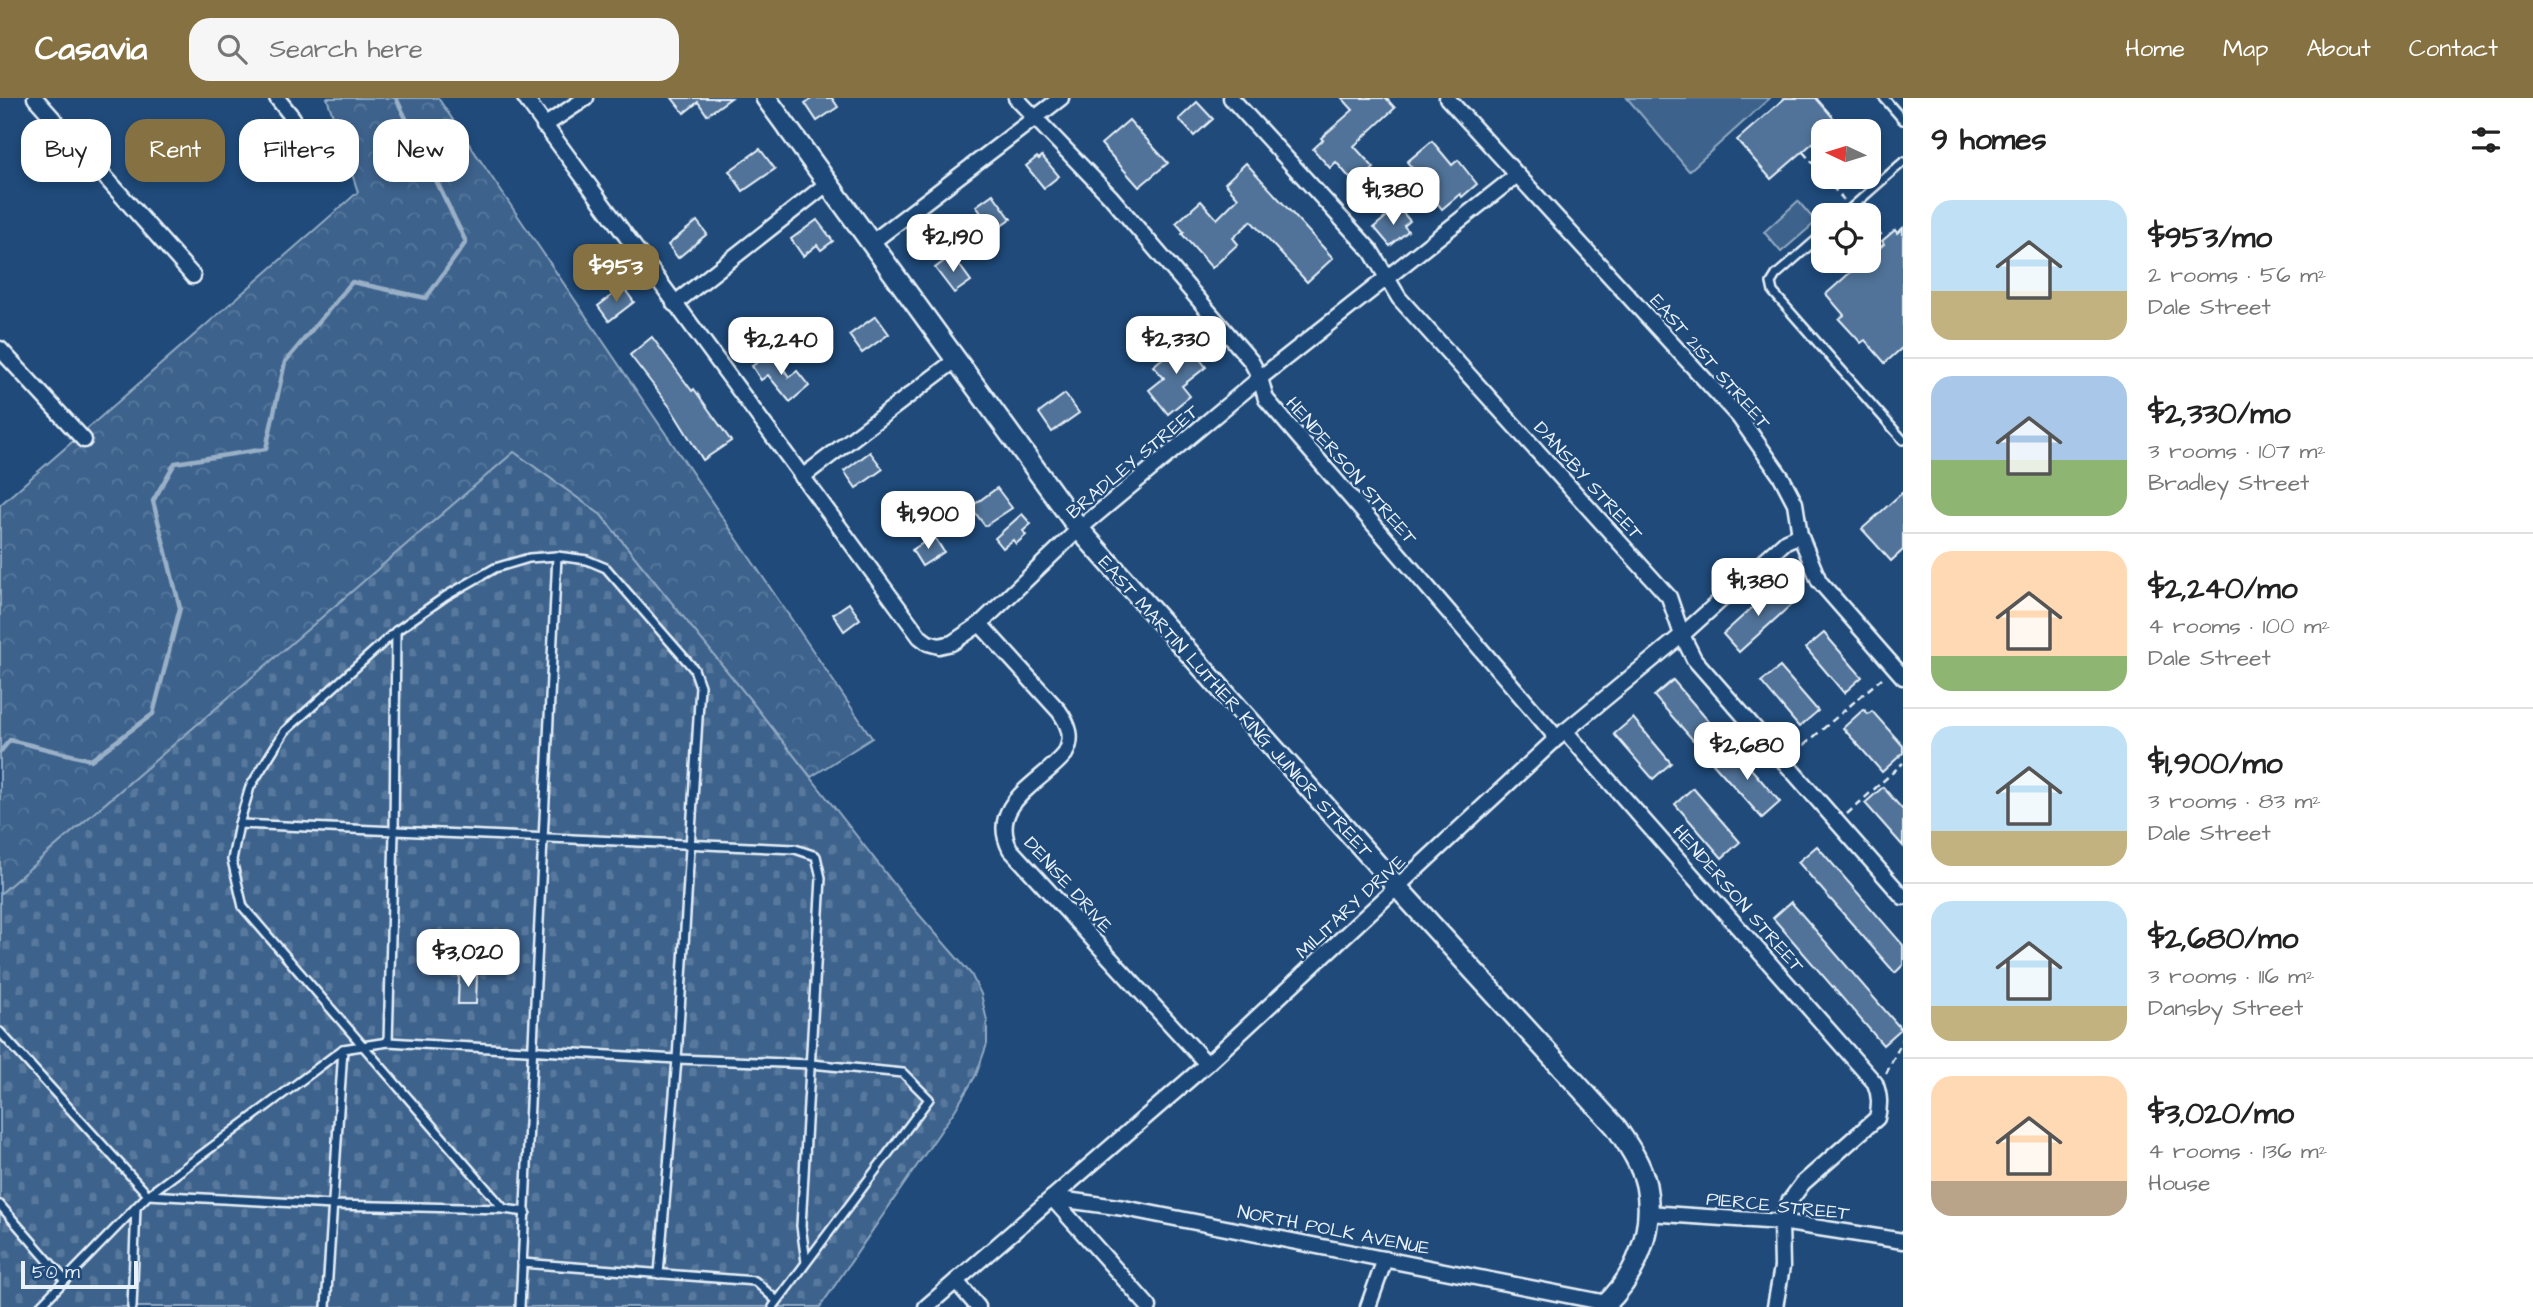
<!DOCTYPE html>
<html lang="en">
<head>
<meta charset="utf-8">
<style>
  body { margin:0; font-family:"Architects Daughter",sans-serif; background:#f6f6f6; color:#222; height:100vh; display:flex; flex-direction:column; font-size:26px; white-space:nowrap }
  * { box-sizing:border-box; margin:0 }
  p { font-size:23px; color:#767676 }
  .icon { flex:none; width:38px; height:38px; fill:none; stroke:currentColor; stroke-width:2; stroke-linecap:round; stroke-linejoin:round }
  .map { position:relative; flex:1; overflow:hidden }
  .details { display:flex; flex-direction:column; background:#fff; width:630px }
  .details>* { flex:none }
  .banner { position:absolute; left:21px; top:21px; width:665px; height:63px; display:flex; gap:14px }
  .needle { width:46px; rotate:274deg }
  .buttons { position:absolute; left:1811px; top:21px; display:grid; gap:14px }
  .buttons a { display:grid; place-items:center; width:70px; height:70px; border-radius:14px; background:#fff; box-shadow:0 4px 10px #0003; font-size:35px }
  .scale { position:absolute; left:21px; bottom:18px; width:117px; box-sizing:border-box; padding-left:7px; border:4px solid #e8f1f8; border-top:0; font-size:19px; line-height:24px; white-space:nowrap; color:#e8f1f8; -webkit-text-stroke:5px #1f4a7a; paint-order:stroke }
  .price { position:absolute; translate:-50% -60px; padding:0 16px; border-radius:14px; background:#fff; color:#222; font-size:23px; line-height:46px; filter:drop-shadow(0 2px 4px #0008) }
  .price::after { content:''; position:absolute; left:50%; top:42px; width:21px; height:16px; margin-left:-10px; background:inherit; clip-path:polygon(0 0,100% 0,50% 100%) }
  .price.active { background:#857141; color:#fff }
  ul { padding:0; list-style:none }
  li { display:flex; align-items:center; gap:21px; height:175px; padding:0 28px }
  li+li { border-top:2px solid #e0e0e0 }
  li span { display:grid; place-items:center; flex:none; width:196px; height:140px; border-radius:21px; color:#555 }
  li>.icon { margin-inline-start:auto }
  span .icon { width:84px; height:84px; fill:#fffc; stroke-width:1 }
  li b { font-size:30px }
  h2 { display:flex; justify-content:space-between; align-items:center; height:84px; padding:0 28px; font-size:30px }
  .pill { padding:0 24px; border-radius:21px; background:#fff; box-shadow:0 4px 10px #0003; font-size:24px; line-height:63px }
  .pill.active { background:#857141; color:#fff }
  header { display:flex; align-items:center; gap:42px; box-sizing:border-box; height:98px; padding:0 35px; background:#857141; color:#fff }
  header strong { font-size:33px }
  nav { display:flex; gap:38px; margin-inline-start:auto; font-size:24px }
  .search { width:490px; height:63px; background:#f6f6f6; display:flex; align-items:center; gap:18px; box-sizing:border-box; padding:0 24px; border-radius:21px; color:#767676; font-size:26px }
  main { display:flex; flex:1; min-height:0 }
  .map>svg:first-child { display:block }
  .green { fill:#3c628c; stroke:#92aac2; stroke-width:2 }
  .forest { fill:url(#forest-crowns); stroke:#92aac2; stroke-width:2 }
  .cemetery { fill:url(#cemetery-stones); stroke:#92aac2; stroke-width:2 }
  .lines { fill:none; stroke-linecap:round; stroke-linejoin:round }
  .stream { stroke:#9ab0c7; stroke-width:4.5 }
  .building { fill:#517399; stroke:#e8f1f8; stroke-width:2 }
  .lane-casing { stroke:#e8f1f8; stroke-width:12 }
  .street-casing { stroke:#e8f1f8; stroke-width:19 }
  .secondary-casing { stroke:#e8f1f8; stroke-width:24 }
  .path { stroke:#e8f1f8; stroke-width:2.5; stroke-dasharray:7 5; stroke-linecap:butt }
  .lane { stroke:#1f4a7a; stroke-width:7 }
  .street { stroke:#1f4a7a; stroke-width:14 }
  .secondary { stroke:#1f4a7a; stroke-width:19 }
  .labels { text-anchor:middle; stroke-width:5; stroke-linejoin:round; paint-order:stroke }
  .street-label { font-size:19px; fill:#e8f1f8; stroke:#1f4a7a }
</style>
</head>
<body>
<header>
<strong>Casavia</strong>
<div class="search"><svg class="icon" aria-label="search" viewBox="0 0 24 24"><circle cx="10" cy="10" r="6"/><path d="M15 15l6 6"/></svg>Search here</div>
<nav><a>Home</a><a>Map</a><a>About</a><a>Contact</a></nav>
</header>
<main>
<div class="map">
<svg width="1903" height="1209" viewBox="0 0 1903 1209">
  <defs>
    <pattern id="forest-crowns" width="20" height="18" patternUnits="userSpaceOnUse" patternTransform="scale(1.75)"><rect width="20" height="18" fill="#3c628c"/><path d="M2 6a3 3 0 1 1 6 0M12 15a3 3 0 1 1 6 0" fill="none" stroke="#58799d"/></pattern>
    <pattern id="cemetery-stones" width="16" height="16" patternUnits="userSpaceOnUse" patternTransform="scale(1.75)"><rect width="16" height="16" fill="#3c628c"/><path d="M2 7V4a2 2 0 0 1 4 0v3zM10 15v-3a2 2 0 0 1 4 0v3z" fill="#58799d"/></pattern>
  </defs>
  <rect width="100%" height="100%" fill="#1f4a7a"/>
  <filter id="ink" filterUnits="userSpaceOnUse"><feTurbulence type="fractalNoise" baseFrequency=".0143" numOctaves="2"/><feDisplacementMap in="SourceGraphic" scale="14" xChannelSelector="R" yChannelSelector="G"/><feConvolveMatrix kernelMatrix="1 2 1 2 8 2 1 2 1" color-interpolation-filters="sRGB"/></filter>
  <g filter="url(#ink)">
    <g class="green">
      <path d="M1627 0H1770L1689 73Z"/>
      <path d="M1798 103 1816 124 1781 154 1764 134Z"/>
    </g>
    <path class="forest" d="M327 0H438L872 640 811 679 601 417 514 354 0 796V407L358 94Z"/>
    <path class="cemetery" d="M514 354 601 417 752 604 909 805 971 876 981 896 987 923V946L976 977 955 1012 820 1209H0V796Z"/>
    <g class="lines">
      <path class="stream" d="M0 654 10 642 91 662 153 616 180 510 153 403 175 365 266 351 285 264 352 184 426 200 466 144 396 0"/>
    </g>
    <g class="building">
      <path d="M672 0H731L707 17 698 4 684 15Z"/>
      <path d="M813 0H832L838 9 817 23 805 5Z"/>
      <path d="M1342 0H1386L1395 10 1354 48 1374 70 1356 87 1336 64 1330 70 1313 51 1323 42 1321 40 1353 12Z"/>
      <path d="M1785 0H1816L1837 24 1771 81 1737 42Z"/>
      <path d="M1197 4 1213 21 1194 38 1179 21Z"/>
      <path d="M1129 22 1168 65 1139 89 1101 46Z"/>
      <path d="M1432 43 1452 67 1458 62 1477 86 1462 99 1460 96 1442 111 1430 96 1432 94 1407 64Z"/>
      <path d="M760 51 775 71 743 93 729 73Z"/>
      <path d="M1042 58 1059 78 1044 90 1026 68 1037 59 1039 61Z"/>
      <path d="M1246 65 1333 160 1307 184 1251 123 1233 140 1238 146 1212 170 1182 136 1184 134 1176 125 1201 103 1217 121 1238 100 1225 85Z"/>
      <path d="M993 96 1011 121 994 133 976 108Z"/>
      <path d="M1398 109 1410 123 1404 128 1408 133 1390 148 1374 129Z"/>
      <path d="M817 122 833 143 821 152 817 147 803 158 791 141Z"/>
      <path d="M697 123 707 136 678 160 668 147Z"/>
      <path d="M1903 130V249L1885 265 1865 242 1861 245 1839 221 1844 217 1826 196 1852 173 1849 170 1857 163H1869V159L1884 146 1882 143 1895 132 1897 135Z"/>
      <path d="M952 157 971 183 954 195 935 170Z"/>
      <path d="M623 189 634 204 609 223 598 208Z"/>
      <path d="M876 218 889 236 862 255 849 237Z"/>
      <path d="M652 239 692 293 694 291 731 343 703 362 670 309 630 257Z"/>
      <path d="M1185 242 1206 269 1182 288 1190 298 1168 316 1149 292 1164 280 1153 268Z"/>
      <path d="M773 254 789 279 797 273 809 288 790 304 768 277 761 282 752 268Z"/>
      <path d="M1065 296 1079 315 1052 334 1039 315Z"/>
      <path d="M870 354 883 371 856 390 844 373Z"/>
      <path d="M997 390 1012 410 985 428 971 409Z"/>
      <path d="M1903 394V452L1891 463 1862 431Z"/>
      <path d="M1022 416 1031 426 1023 433 1026 437 1016 446 1013 442 1003 450 995 440Z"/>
      <path d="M934 438 944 454 922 468 912 452Z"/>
      <path d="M1777 487 1793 505 1739 554 1723 536Z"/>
      <path d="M849 505 860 521 844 533 833 516Z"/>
      <path d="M1824 535 1862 579 1844 595 1806 550Z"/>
      <path d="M1780 569 1818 613 1799 629 1761 584Z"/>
      <path d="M1673 582 1711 626 1693 642 1654 598Z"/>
      <path d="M1864 611 1868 616 1872 613 1903 648V655L1882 674 1843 630Z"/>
      <path d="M1633 620 1671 665 1653 681 1614 636Z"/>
      <path d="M1732 649 1780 704 1762 720 1713 665Z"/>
      <path d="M1883 689 1903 712V748L1865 705Z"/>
      <path d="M1693 690 1740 744 1722 760 1675 706Z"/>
      <path d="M1817 748 1903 847V867L1895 875 1798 764Z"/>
      <path d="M1791 804 1901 931 1883 947 1773 820Z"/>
      <path d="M459 877H477L476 906H458Z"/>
    </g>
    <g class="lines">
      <defs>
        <g id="lane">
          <path d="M1884 0 1903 22"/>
          <path d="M1843 117 1903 64"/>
          <path d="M1824 135 1776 177 1771 185 1773 194 1903 342"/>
          <path d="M239 726 795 751 816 758 821 780 801 1128 806 1164"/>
          <path d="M0 934 148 1097 333 1107 504 1111 526 1114"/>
          <path d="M388 944 394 735 396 533"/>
          <path d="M0 1107 65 1182"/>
          <path d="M504 1111 243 809 232 762 239 726 250 689 285 633 396 533 446 498 495 470 529 460 557 458 587 462 606 470 694 571 700 588 677 961 659 1176"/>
          <path d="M522 1165 755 1183 777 1203"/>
          <path d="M39 1209 148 1097 343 951 388 944 677 961 811 966 903 975 929 1001 773 1209"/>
          <path d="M132 1209 136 1109"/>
          <path d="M326 1209 343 951"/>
          <path d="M520 1209 557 458"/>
        </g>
        <g id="street">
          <path d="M35 0 193 178"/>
          <path d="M277 0 293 20"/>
          <path d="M525 0 920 539 928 545 939 548 952 545 980 526 1079 431 1260 280 1517 77"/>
          <path d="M1016 0 1110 98 1251 263 1260 280 1266 301 1557 640"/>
          <path d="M1231 0 1371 153 1399 200 1669 499 1682 537 1694 561 1903 799"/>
          <path d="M1447 0 1739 319 1782 380 1795 405 1800 437 1819 483 1903 579"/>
          <path d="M544 28 586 0"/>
          <path d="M871 145 1061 0"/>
          <path d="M674 206 828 85"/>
          <path d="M0 251 84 342"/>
          <path d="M802 379 957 261"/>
          <path d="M980 526 1059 613C1069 627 1074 640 1065 656 1041 685 987 706 1010 751L1207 966"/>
          <path d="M1565 633 1875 985C1880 998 1880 1007 1877 1020L1803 1085 1789 1104 1781 1124 1782 1169 1775 1209"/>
          <path d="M1052 1100 1124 1110 1607 1205"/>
          <path d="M1052 1100 1149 1209"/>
          <path d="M1648 1115 1781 1124 1903 1143"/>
          <path d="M956 1183 978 1209"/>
          <path d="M926 1209 1207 966 1557 640 1682 537 1786 443 1800 437"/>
          <path d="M1368 1209 1385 1161"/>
        </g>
        <path id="secondary" d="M766 0 1079 431 1398 790 1616 1029C1628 1047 1641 1065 1646 1087 1655 1132 1636 1179 1603 1209"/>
      </defs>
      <use href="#lane" class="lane-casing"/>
      <use href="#street" class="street-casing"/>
      <use href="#secondary" class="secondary-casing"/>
      <g class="path">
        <path d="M1817 1V0"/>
        <path d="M1803 54 1824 78"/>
        <path d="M1824 79 1844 102"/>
        <path d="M1869 123 1885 141"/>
        <path d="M1795 655 1882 580"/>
        <path d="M1847 716 1903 665"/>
        <path d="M1886 976 1903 941"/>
      </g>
      <use href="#lane" class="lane"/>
      <use href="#street" class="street"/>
      <use href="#secondary" class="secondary"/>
    </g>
  </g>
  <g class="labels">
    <g class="street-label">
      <text transform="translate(1711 263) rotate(49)" y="7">EAST 21ST STREET</text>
      <text transform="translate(1132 363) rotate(-40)" y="7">BRADLEY STREET</text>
      <text transform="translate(1352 372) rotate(49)" y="7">HENDERSON STREET</text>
      <text transform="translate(1589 382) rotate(48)" y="7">DANSBY STREET</text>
      <text transform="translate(1236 608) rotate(48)" y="7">EAST MARTIN LUTHER KING JUNIOR STREET</text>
      <text transform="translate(1069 786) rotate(48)" y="7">DENISE DRIVE</text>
      <text transform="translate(1739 800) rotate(49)" y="7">HENDERSON STREET</text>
      <text transform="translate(1350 808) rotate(-43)" y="7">MILITARY DRIVE</text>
      <text transform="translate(1778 1107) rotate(6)" y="7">PIERCE STREET</text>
      <text transform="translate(1334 1131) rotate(11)" y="7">NORTH POLK AVENUE</text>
    </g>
  </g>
</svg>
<div class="buttons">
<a><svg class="needle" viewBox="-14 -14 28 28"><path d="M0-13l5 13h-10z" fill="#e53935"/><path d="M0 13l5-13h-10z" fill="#767676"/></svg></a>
<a><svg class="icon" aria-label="locate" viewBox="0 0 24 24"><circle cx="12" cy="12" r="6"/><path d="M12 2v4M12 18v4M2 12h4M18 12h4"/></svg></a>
</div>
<div class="scale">50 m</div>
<b class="price" style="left:1393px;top:129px">$1,380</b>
<b class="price" style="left:953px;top:176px">$2,190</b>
<b class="price active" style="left:616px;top:206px">$953</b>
<b class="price" style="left:1176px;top:278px">$2,330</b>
<b class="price" style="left:781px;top:279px">$2,240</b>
<b class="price" style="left:928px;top:453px">$1,900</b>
<b class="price" style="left:1758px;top:520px">$1,380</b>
<b class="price" style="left:1747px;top:684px">$2,680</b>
<b class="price" style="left:468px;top:891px">$3,020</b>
<div class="banner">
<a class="pill">Buy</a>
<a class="pill active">Rent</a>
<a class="pill">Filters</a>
<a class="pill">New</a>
</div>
</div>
<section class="details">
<h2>9 homes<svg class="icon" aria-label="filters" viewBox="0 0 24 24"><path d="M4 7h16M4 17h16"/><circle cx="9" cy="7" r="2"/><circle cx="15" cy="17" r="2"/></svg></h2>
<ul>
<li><span style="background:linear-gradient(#bfe0f5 65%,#c2b280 0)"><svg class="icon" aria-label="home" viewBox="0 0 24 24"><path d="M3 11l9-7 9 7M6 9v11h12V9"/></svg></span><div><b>$953/mo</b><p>2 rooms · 56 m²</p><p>Dale Street</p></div></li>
<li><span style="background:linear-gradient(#a9c7e8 60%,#8fb573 0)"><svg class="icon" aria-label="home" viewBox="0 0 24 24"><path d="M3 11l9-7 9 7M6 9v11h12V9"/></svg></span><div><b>$2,330/mo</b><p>3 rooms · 107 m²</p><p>Bradley Street</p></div></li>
<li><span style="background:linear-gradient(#ffd9b3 75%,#8fb573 0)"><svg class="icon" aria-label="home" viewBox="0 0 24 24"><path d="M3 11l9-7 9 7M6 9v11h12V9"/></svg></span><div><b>$2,240/mo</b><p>4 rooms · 100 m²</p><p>Dale Street</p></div></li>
<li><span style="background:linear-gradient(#bfe0f5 75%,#c2b280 0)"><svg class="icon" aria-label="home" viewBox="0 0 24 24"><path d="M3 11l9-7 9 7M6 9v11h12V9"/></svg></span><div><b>$1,900/mo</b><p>3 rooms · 83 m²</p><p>Dale Street</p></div></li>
<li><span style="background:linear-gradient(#bfe0f5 75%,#c2b280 0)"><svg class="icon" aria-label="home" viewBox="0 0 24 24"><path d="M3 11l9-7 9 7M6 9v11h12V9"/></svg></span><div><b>$2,680/mo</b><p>3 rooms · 116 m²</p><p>Dansby Street</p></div></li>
<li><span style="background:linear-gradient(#ffd9b3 75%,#b9a48a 0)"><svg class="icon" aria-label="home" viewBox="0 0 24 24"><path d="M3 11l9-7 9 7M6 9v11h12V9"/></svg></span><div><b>$3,020/mo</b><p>4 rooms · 136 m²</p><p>House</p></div></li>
</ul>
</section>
</main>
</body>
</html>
